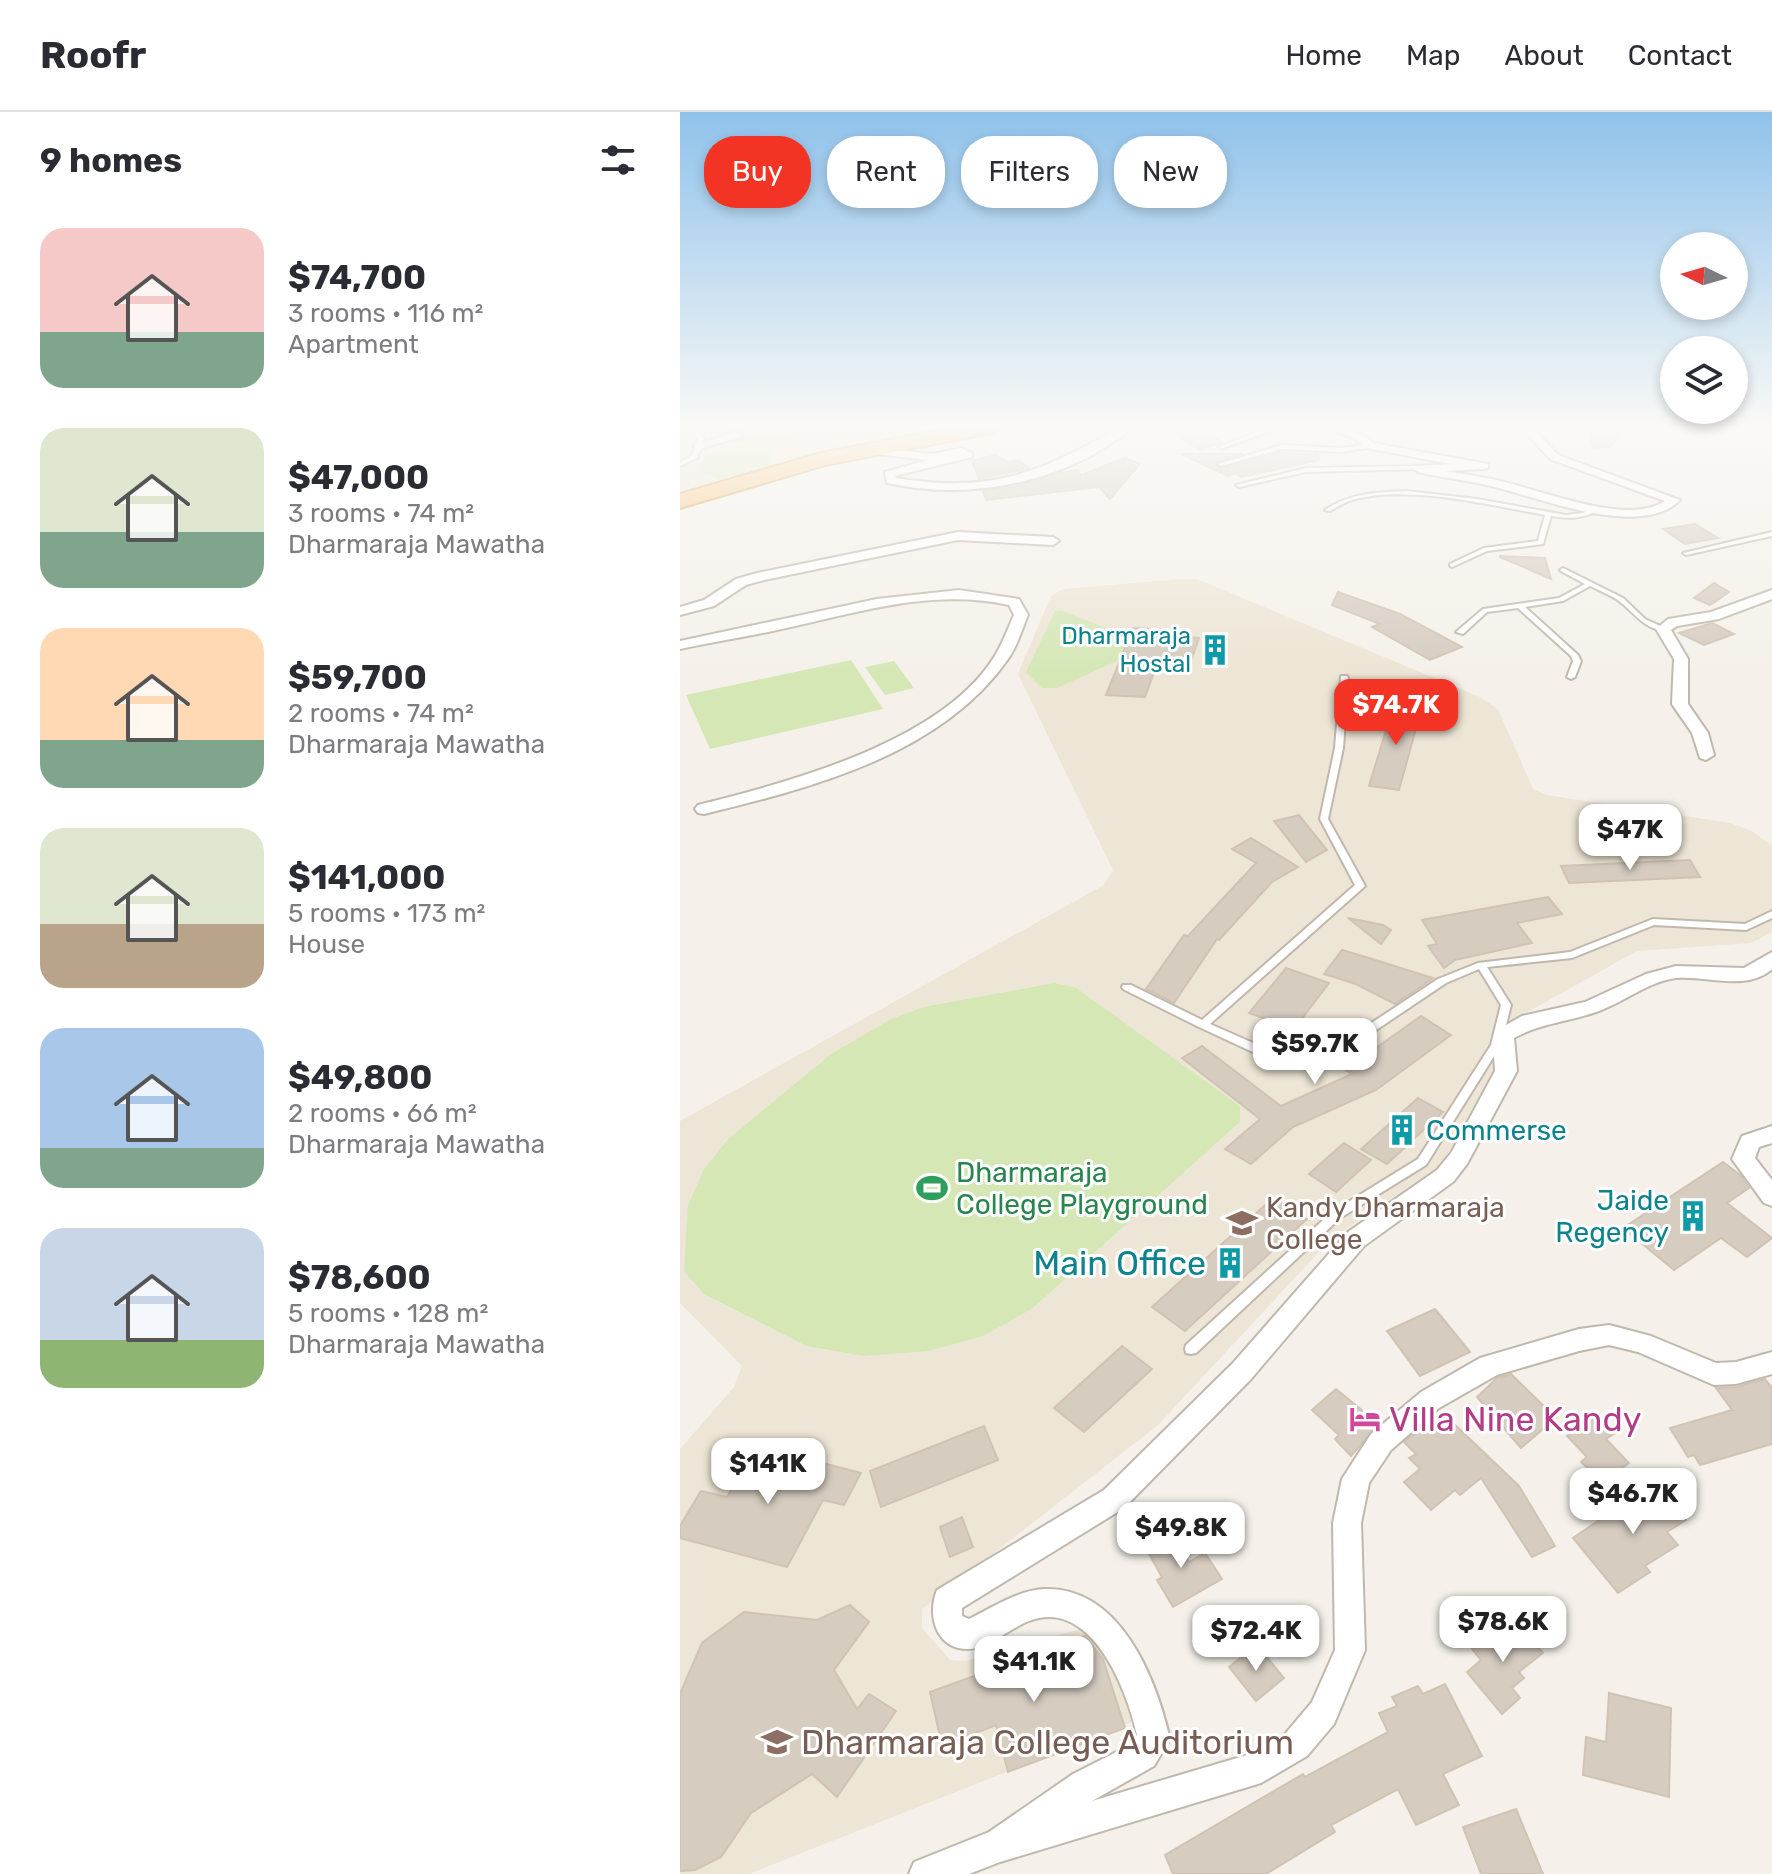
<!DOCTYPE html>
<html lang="en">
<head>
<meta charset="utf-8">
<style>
  body { margin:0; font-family:Rubik,sans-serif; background:#f7f7f7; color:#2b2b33; height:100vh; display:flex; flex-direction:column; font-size:30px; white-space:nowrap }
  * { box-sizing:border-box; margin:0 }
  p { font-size:26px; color:#7c7c81 }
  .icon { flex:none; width:44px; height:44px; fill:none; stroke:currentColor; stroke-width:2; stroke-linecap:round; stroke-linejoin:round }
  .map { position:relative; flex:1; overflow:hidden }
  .drawer { display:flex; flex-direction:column; background:#fff; width:680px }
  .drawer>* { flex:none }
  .hud { position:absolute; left:24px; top:24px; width:760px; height:72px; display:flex; gap:16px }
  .needle { width:52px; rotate:275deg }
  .buttons { position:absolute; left:980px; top:120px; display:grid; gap:16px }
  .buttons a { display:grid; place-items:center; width:88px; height:88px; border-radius:50%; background:#fff; box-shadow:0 4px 12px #0003; font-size:40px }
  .price { position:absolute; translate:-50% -68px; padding:0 18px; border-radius:16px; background:#fff; color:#222; font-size:26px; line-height:52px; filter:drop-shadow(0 2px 4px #0008) }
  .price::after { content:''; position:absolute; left:50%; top:48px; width:24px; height:18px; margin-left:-12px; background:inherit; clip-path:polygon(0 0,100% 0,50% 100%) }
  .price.selected { background:#f33323; color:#fff }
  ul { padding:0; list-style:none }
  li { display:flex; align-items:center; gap:24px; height:200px; padding:0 40px }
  li span { display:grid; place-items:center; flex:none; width:224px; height:160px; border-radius:24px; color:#555 }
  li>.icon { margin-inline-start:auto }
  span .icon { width:96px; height:96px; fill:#fffc; stroke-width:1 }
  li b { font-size:34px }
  h2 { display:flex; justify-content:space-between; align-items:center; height:96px; padding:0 40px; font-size:34px }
  .chip { padding:0 28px; border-radius:32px; background:#fff; box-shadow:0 4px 12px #0003; font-size:28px; line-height:72px }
  .chip.selected { background:#f33323; color:#fff }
  header { display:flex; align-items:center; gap:48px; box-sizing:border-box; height:112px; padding:0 40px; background:#fff; border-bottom:2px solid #e1e1e2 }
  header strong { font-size:38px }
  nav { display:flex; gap:44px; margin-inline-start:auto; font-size:28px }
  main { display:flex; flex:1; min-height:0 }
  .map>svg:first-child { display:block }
  .residential { fill:#e8e2d9 }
  .commercial { fill:#f5e6d7 }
  .education { fill:#ede5d5; fill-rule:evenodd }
  .green { fill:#d4e7b5 }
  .building { fill:#d6ccc0; stroke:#d1c3b3; stroke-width:2 }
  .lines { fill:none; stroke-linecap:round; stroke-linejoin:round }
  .lane-casing { stroke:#c0b8ad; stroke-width:4 }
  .street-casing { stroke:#c0b8ad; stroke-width:4 }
  .highway-casing { stroke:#d99640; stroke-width:4 }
  .lane { fill:#fff; fill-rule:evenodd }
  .street { fill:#fff; fill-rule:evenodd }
  .highway { fill:#f9c271; fill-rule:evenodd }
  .labels { text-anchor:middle; stroke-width:6; stroke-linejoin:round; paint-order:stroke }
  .far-culture-label { font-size:24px; fill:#0d838f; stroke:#fff; text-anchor:end }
  .culture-label { font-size:28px; fill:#0d838f; stroke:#fff; text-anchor:start }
  .leisure-label { font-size:28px; fill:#27864d; stroke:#fff; text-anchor:start }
  .education-label { font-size:28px; fill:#785e54; stroke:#fff; text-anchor:start }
  .near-culture-label { font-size:34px; fill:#0d838f; stroke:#fff; text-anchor:end }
  .near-hotel-label { font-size:34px; fill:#b23c85; stroke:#fff; text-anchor:start }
  .near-education-label { font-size:34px; fill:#785e54; stroke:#fff; text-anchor:start }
</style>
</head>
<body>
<header>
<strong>Roofr</strong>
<nav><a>Home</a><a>Map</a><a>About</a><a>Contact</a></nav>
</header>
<main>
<section class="drawer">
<h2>9 homes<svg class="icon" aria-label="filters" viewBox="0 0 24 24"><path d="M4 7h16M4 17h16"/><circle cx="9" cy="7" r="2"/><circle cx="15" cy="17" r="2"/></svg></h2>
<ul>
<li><span style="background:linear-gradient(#f6c9c9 65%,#7fa58c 0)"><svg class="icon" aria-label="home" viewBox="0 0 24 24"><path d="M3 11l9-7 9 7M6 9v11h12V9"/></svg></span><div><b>$74,700</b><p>3 rooms · 116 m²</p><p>Apartment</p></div></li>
<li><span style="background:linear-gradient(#dfe7d0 65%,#7fa58c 0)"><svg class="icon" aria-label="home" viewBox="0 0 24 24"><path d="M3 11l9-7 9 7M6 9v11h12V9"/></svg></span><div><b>$47,000</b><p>3 rooms · 74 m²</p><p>Dharmaraja Mawatha</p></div></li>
<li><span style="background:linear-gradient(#ffd9b3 70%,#7fa58c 0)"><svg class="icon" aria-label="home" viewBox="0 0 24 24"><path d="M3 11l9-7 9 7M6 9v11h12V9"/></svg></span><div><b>$59,700</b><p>2 rooms · 74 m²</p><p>Dharmaraja Mawatha</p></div></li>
<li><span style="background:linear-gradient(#dfe7d0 60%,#b9a48a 0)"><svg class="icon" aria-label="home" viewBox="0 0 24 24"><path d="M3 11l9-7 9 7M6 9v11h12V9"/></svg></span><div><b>$141,000</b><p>5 rooms · 173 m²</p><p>House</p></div></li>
<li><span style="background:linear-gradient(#a9c7e8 75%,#7fa58c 0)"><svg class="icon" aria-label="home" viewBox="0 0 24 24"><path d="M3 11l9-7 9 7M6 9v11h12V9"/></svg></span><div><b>$49,800</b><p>2 rooms · 66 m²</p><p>Dharmaraja Mawatha</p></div></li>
<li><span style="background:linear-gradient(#c9d6e8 70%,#8fb573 0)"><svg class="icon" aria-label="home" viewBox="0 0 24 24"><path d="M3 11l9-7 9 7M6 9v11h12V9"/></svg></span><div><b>$78,600</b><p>5 rooms · 128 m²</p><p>Dharmaraja Mawatha</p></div></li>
</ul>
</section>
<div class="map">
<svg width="1092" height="1762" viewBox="0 0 1092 1762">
  <rect width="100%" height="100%" fill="#f5f1ea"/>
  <path class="residential" d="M0 315H103L46 336 27 364 37 369 0 385Z"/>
  <path class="commercial" d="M135 315H210L226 328 89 358 92 338Z"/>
  <path class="education" d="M500 467H517L800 585 818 597 853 677 867 683 1050 711 1072 719 1092 734V820L1071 831 957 839 844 902 762 1052 651 1127 477 1314 242 1497V1516L270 1548 286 1549 403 1516 424 1518 455 1609 69 1762H0V1337L54 1275 62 1254 0 1191V1009L424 773 433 758 338 562 371 484 383 477ZM374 871 395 875 560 994V1010L353 1196 183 1244 126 1234 26 1184 24 1057 48 1027 151 942 209 908 243 895Z"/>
  <g class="green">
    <path d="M103 315H135L92 338 89 358 44 371 20 359 22 349 30 343Z"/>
    <path d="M381 498 466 532 465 536 377 576H362L346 560 375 499Z"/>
    <path d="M171 548 203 597 30 637 6 583Z"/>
    <path d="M214 549 234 576 205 583 185 555Z"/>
    <path d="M374 871 395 875 560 994V1010L353 1196 303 1224 248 1239 183 1244 126 1234 25 1183 4 1159 8 1094 24 1057 48 1027 151 942 209 908 243 895Z"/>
  </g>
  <g class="building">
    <path d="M36 315H88L89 325 54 330 64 326V320L56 317 39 323Z"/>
    <path d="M487 315H520L542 330 520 338Z"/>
    <path d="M913 315H945L930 335 914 336 910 328Z"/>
    <path d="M598 341 638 342 639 348 561 365 554 361 548 364 501 342H563L535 350 542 357Z"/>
    <path d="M315 343 328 350 338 348 349 356 299 367 292 349Z"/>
    <path d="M445 346 460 352 430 387 419 375 306 388 303 379 338 374 379 361 398 358 401 363Z"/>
    <path d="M1015 412 1038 426 1005 432 983 417Z"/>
    <path d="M820 444 865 446 871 467 820 445Z"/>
    <path d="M1034 471 1049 480 1030 493 1014 486Z"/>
    <path d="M658 480 720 502 782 535 750 548 692 515 700 512 652 493Z"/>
    <path d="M1032 511 1054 522 1024 533 999 521Z"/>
    <path d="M453 516 490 518 489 524 519 526 511 549 479 547 465 585 426 583Z"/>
    <path d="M714 592 742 595 719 678 689 674Z"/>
    <path d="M619 703 647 738 626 750 594 709Z"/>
    <path d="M571 726 618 755 592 770 539 828 537 827 494 891 466 877 504 823 508 824 576 751 552 737Z"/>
    <path d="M1010 748 1020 765 889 771 881 754Z"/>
    <path d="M868 785 882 802 837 811 852 831 775 848 764 856 748 834 757 832 742 808Z"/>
    <path d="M668 806 703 813 711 818 701 832Z"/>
    <path d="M662 838 689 846 753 866 715 892 676 872 644 862Z"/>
    <path d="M606 856 649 871 614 917 569 901Z"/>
    <path d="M741 904 771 923 696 978 613 1015 571 1052 545 1037 580 1007 502 946 522 934 601 994 672 962 665 958Z"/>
    <path d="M738 986 763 1000 707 1052 681 1037Z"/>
    <path d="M664 1031 691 1048 656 1080 629 1062Z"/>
    <path d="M1043 1050 1060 1063 1069 1076 1047 1091 1092 1126 1067 1145 1041 1126 994 1158 943 1116Z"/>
    <path d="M593 1086 627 1107 505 1219 472 1195Z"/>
    <path d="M755 1197 790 1240 740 1264 707 1219Z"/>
    <path d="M442 1234 472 1257 404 1320 374 1296Z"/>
    <path d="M831 1262 876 1306 841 1336 797 1285 817 1266Z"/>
    <path d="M1085 1267 1092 1276V1332L1020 1353 1014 1343 1008 1345 990 1316 1052 1298 1036 1276 1057 1275Z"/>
    <path d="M656 1277 699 1312 671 1344 655 1327 659 1323 632 1298Z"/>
    <path d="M918 1304 935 1321 926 1327 949 1351 922 1370 901 1350 907 1345 887 1324Z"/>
    <path d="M770 1308 839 1374 875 1434 852 1445 801 1366 780 1383 775 1378 751 1398 724 1370 740 1357 729 1346 736 1342 724 1330 749 1309 758 1317Z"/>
    <path d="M304 1314 318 1348 201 1395 190 1359Z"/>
    <path d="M77 1334 181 1361 164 1393 143 1388 107 1455 0 1426V1414L21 1379 47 1385Z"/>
    <path d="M986 1370 1004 1389 994 1396 1006 1408 987 1420 998 1433 965 1454 970 1460 938 1481 893 1426 972 1372 977 1377Z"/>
    <path d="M282 1405 293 1435 270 1445 260 1415Z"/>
    <path d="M493 1420 509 1450 525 1441 542 1467 493 1495 477 1468 482 1465 465 1435Z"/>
    <path d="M170 1493 189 1510 154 1558 177 1597 189 1582 216 1599 157 1685 132 1662 71 1701 41 1745 15 1758 0 1759V1582L22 1531 64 1500 137 1508Z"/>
    <path d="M831 1506 863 1541 839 1560 844 1566 832 1576 840 1586 822 1602 787 1560 801 1548 792 1537Z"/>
    <path d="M405 1524 423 1547 445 1616 328 1660 316 1613 262 1634 250 1580Z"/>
    <path d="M577 1533 604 1566 576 1589 549 1555Z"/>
    <path d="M765 1572 802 1644 763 1662 779 1693 736 1713 718 1677 651 1713 655 1720 586 1762H493L485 1743 623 1662 625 1665 708 1620 699 1601 717 1594 712 1585 738 1574 743 1582Z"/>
    <path d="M929 1581 991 1596 989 1685 903 1663 906 1625 926 1630Z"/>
    <path d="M836 1697 863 1762H801L783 1715Z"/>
  </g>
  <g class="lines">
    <defs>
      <g id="lane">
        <path d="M11 315H16L24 327 17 346 0 354V350L12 344 18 327Z"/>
        <path d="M599 315H616L585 321 543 336 538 335 582 318Z"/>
        <path d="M690 332 692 333V335L662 340 602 337 541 354 538 352 602 333 662 336Z"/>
        <path d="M739 354 742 356 741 357 626 360 559 375 556 373 626 356Z"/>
        <path d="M727 379 797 387 886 403 903 401 916 396 919 398C903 407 888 407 871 404L863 432 807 439 772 455 770 454V452L804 436 858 429 865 403C810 393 726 372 672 388 665 390 657 395 650 399L645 398C670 381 698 380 727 379Z"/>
        <path d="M1092 420V424L1006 443 1003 441Z"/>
        <path d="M883 456 943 486 965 507 987 517C968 522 953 499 939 489 931 483 920 479 910 474L883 489 845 495 898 543 901 549 895 565 891 567 887 565 893 549 891 544 838 496 807 500 783 522 776 520 803 497 879 486 905 472 881 459 880 458Z"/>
        <path d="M661 564H667L668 566 663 636 648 707 685 774 530 912 598 942 619 948 640 945 758 867 798 851 890 840 973 807 1065 812 1092 799V806L1066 818 974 813 892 846 807 855 831 893 821 933 746 1053 660 1106 516 1241 511 1242 506 1241 505 1237 506 1233 652 1100 738 1047 811 933 821 893 799 857 766 871 647 951 619 956 590 948 519 915 443 877 442 875 443 873H451L522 908 675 773 640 707 655 636Z"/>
      </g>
      <g id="street">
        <path d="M440 315H454C387 370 291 390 207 371L205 360 248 348 188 341 182 338 188 335 252 342 281 336 292 341V345L215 364 216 366C311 382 360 361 440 315Z"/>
        <path d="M644 315C664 315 678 318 693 331L808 352V356L804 357 764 359C787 362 810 366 832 372 871 382 950 413 985 389L870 347 841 315H852L878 343 1000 388C960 428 859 385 811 374 787 368 762 366 738 360L733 356 735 354 771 352 686 336 674 326Z"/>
        <path d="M57 320 62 323 61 325 19 337 13 334Z"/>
        <path d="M278 420 373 425 379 429 373 433 278 428 84 468 66 473 34 494 0 503V495L24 488 56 467 77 461Z"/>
        <path d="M279 478 339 487 348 503C342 517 337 535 328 547 261 643 131 676 24 702L18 701 15 697 18 693C110 670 265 629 316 542 323 530 328 516 334 503L329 493C255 477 187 498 115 514 77 523 38 529 0 537V529L197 487Z"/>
        <path d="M1092 478V487L1039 507 997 514 991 518 1008 547V592L1028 621 1034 643 1026 648 1020 646 1012 621 992 592 994 547 976 517 988 507 1031 500Z"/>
        <path d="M1092 840V857C1067 880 1026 863 996 866 967 870 943 891 916 900 888 910 861 911 834 926L837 959 787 1052 773 1070 684 1134 571 1267 444 1396 282 1496V1504L289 1507C311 1496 339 1478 364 1477 440 1474 476 1566 490 1627L474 1654 412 1689 574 1641 605 1622 632 1590 655 1538 653 1411 662 1367 691 1322 741 1280 800 1246 899 1217 929 1213 971 1224 1036 1251 1056 1250 1092 1240V1262L1056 1272 1034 1273 958 1240 929 1233 899 1239 817 1263 759 1296 711 1338 689 1371 681 1411 685 1538 654 1612 627 1644 581 1671 320 1750 289 1762H229L234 1750 309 1720 393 1662 452 1632 457 1623C447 1577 411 1485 349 1509 330 1516 308 1537 288 1537 255 1537 247 1502 257 1478L424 1378 553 1251 668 1120 757 1058 771 1041 815 959 813 928 819 917 842 904 905 890 966 862 996 854 1064 856Z"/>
        <path d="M1092 1014V1031L1079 1035 1075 1046 1092 1068V1094L1084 1091 1052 1047 1062 1024Z"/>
      </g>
      <path id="highway" d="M276 315H321L311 321 145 353 0 396V382L141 341Z"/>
    </defs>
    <use href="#lane" class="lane-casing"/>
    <use href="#street" class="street-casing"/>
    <use href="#highway" class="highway-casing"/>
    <use href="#lane" class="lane"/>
    <use href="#street" class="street"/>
    <use href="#highway" class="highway"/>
  </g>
  <linearGradient id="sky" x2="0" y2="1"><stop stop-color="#8fc2eb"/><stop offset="0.56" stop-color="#faf9f6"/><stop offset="1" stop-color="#faf9f6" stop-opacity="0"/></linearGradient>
  <rect width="1092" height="562" fill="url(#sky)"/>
  <defs>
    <symbol id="building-bare" viewBox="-9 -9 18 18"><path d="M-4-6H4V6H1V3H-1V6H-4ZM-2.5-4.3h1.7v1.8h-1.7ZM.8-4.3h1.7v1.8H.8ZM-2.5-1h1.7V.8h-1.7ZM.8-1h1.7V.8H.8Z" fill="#0f9aa8" stroke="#fff" stroke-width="2.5" paint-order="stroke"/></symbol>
    <symbol id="stadium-bare" viewBox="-9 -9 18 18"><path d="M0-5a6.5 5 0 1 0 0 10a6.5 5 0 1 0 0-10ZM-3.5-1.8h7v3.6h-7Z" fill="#2e9e5b" stroke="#fff" stroke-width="2.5" paint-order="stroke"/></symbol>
    <symbol id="school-bare" viewBox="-9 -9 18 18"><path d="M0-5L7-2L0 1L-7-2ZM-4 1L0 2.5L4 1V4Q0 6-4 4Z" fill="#8d6e63" stroke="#fff" stroke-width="2.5" paint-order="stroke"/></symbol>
    <symbol id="hotel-bare" viewBox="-9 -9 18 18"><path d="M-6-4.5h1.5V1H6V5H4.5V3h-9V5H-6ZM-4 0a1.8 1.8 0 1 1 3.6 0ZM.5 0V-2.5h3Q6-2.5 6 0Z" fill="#d1479c" stroke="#fff" stroke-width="2.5" paint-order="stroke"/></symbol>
  </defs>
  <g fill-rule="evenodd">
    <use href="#building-bare" x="513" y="516" width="44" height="44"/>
    <use href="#building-bare" x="700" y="996" width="44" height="44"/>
    <use href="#stadium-bare" x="230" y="1054" width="44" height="44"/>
    <use href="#building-bare" x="991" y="1082" width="44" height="44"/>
    <use href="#school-bare" x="540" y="1089" width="44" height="44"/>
    <use href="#building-bare" x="528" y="1129" width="44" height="44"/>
    <use href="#hotel-bare" x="663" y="1285" width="44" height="44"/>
    <use href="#school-bare" x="75" y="1608" width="44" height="44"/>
  </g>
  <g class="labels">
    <g class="far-culture-label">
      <text x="511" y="532">Dharmaraja<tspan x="511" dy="28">Hostal</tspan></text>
    </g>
    <g class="culture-label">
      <text x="746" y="1028">Commerse</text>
      <text x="989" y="1098" text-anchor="end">Jaide<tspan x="989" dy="32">Regency</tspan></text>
    </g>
    <g class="leisure-label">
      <text x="276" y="1070">Dharmaraja<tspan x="276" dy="32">College Playground</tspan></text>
    </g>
    <g class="education-label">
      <text x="586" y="1105">Kandy Dharmaraja<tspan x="586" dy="32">College</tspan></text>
    </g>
    <g class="near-culture-label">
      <text x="526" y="1163">Main Office</text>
    </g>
    <g class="near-hotel-label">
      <text x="709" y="1319">Villa Nine Kandy</text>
    </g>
    <g class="near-education-label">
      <text x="121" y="1642">Dharmaraja College Auditorium</text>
    </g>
  </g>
</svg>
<div class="buttons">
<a><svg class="needle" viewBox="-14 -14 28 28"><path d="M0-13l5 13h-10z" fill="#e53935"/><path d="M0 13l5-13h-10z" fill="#7c7c81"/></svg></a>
<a><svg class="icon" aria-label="layers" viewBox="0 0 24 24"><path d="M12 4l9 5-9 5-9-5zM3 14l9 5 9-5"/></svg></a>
</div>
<b class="price selected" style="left:716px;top:635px">$74.7K</b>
<b class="price" style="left:950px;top:760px">$47K</b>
<b class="price" style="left:635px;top:974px">$59.7K</b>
<b class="price" style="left:88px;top:1394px">$141K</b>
<b class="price" style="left:953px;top:1424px">$46.7K</b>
<b class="price" style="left:501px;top:1458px">$49.8K</b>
<b class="price" style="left:823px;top:1552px">$78.6K</b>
<b class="price" style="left:576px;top:1561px">$72.4K</b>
<b class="price" style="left:354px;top:1592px">$41.1K</b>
<div class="hud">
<a class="chip selected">Buy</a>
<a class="chip">Rent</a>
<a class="chip">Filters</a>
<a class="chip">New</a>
</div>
</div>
</main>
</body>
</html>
